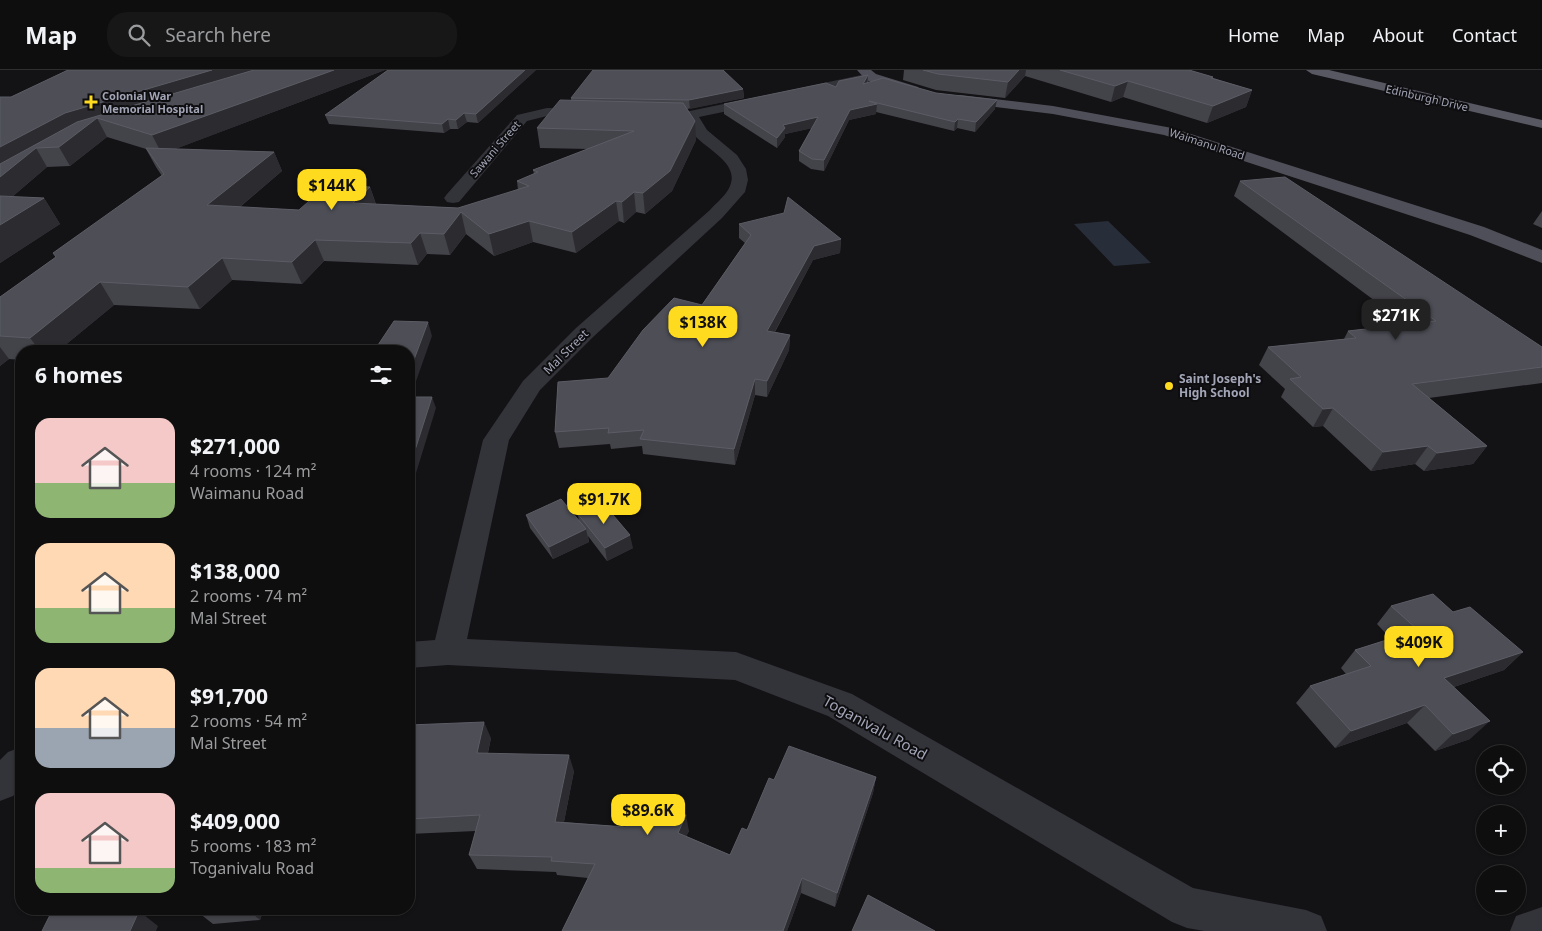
<!DOCTYPE html>
<html lang="en">
<head>
<meta charset="utf-8">
<style>
  body { margin:0; font-family:"Noto Sans",sans-serif; background:#171718; color:#f1f3f6; height:100vh; display:flex; flex-direction:column; font-size:19px; white-space:nowrap }
  * { box-sizing:border-box; margin:0 }
  p { font-size:16px; color:#9b9c9e }
  .icon { flex:none; width:28px; height:28px; fill:none; stroke:currentColor; stroke-width:2; stroke-linecap:round; stroke-linejoin:round }
  .map { position:relative; flex:1; overflow:hidden }
  .panel { position:absolute; left:15px; top:275px; width:400px; height:570px; display:flex; flex-direction:column; background:#0e0e0f; border-radius:20px; box-shadow:0 1px 4px #0004,0 0 0 1px #2e2e2f }
  .panel>* { flex:none }
  .fabs { position:absolute; left:1476px; top:675px; display:grid; gap:10px }
  .fabs a { display:grid; place-items:center; width:50px; height:50px; border-radius:50%; background:#0e0e0f; box-shadow:0 1px 4px #0004,0 0 0 1px #2e2e2f; font-size:25px }
  .price { position:absolute; translate:-50% -42px; padding:0 11px; border-radius:10px; background:#ffdb20; color:#111; font-size:16px; line-height:32px; filter:drop-shadow(0 1px 2px #0008) }
  .price::after { content:''; position:absolute; left:50%; top:30px; width:15px; height:11px; margin-left:-8px; background:inherit; clip-path:polygon(0 0,100% 0,50% 100%) }
  .price.current { background:#222; color:#fff }
  ul { padding:0; list-style:none }
  li { display:flex; align-items:center; gap:15px; height:125px; padding:0 20px }
  li span { display:grid; place-items:center; flex:none; width:140px; height:100px; border-radius:15px; color:#555 }
  li>.icon { margin-inline-start:auto }
  span .icon { width:60px; height:60px; fill:#fffc; stroke-width:1 }
  li b { font-size:21px }
  h2 { display:flex; justify-content:space-between; align-items:center; height:60px; padding:0 20px; font-size:21px }
  header { display:flex; align-items:center; gap:30px; box-sizing:border-box; height:70px; padding:0 25px; background:#0e0e0f; border-bottom:1px solid #2e2e2f }
  header strong { font-size:24px }
  nav { display:flex; gap:28px; margin-inline-start:auto; font-size:18px }
  .search { width:350px; height:45px; background:#171718; display:flex; align-items:center; gap:12px; box-sizing:border-box; padding:0 18px; border-radius:20px; color:#9b9c9e; font-size:19px }
  .map>svg:first-child { display:block }
  .water { fill:#282e39 }
  .lines { fill:none; stroke-linecap:round; stroke-linejoin:round }
  .minor { fill:#33333a; fill-rule:evenodd }
  .primary { fill:#4f4f59; fill-rule:evenodd }
  .trunk { fill:#575862; fill-rule:evenodd }
  .wall { fill:#43434a }
  .shaded-wall { fill:#2c2b30 }
  .building { fill:#4d4e56; stroke:#5b5c65 }
  .poi-dot { fill:#ffdb20; stroke:#0e0d0f; stroke-width:2 }
  .labels { text-anchor:middle; stroke-width:4; stroke-linejoin:round; paint-order:stroke }
  .far-poi-label { font-size:11px; font-weight:bold; fill:#a2a5b6; stroke:#0e0d0f; text-anchor:start }
  .far-street-label { font-size:11px; fill:#a2a5b6; stroke:#0e0d0f }
  .street-label { font-size:12px; fill:#a2a5b6; stroke:#0e0d0f }
  .poi-label { font-size:12px; font-weight:bold; fill:#a2a5b6; stroke:#0e0d0f; text-anchor:start }
  .near-street-label { font-size:15px; fill:#a2a5b6; stroke:#0e0d0f }
</style>
</head>
<body>
<header>
<strong>Map</strong>
<div class="search"><svg class="icon" aria-label="search" viewBox="0 0 24 24"><circle cx="10" cy="10" r="6"/><path d="M15 15l6 6"/></svg>Search here</div>
<nav><a>Home</a><a>Map</a><a>About</a><a>Contact</a></nav>
</header>
<div class="map">
<svg width="1542" height="861" viewBox="0 0 1542 861">
  <rect width="100%" height="100%" fill="#131214"/>
  <path class="water" d="M1108 151 1151 193 1114 196 1074 154Z"/>
  <g class="lines">
    <g class="minor">
      <path d="M871 3 878 7 876 10 699 47 707 60 737 85 746 99 748 110 745 122 722 148 592 268 540 320 509 370 467 569 736 582 852 624 1193 818 1306 840 1321 846 1327 861H1204L1187 858 1172 852 828 646 735 610 448 595 409 598V572L435 570 483 370 523 311 576 258 710 140C715 134 724 127 728 120 743 95 709 81 695 66 691 61 689 55 685 49L669 48 667 45 669 42 690 41Z"/>
      <path d="M547 38 589 39 594 40 596 43 594 46 589 47 547 46 527 51 459 132 453 133 447 132 444 128 447 124 517 45Z"/>
      <path d="M21 677V718L13 726 0 731V690L8 682Z"/>
      <path d="M1542 837V861H1510L1516 846Z"/>
    </g>
    <g class="primary">
      <path d="M857 0H871L876 4 918 17 920 20 913 24 866 10Z"/>
      <path d="M960 25 1053 36 1172 58 1484 157 1542 180V193L1470 165 1164 65 1053 44 955 32 953 29 955 26Z"/>
    </g>
    <path class="trunk" d="M1306 0H1329L1542 50V58L1312 4Z"/>
  </g>
  <g class="wall">
    <path d="M68 0H385L175 79 274 82 282 101 240 137 299 140 370 117 376 134 458 138 518 120 517 111 534 104 533 100 588 79 540 78 537 58 571 30V28L743 19 744 28 687 39 696 70 672 121 645 144 636 142 624 153 619 151 576 183 533 172 494 186 466 164 450 185 427 184 418 195 324 191 302 214 232 210 200 239 114 235 58 281H21V290L9 289 0 296V227L56 187 162 106 156 97 146 79 107 67 70 96 47 97 12 127 44 128 60 154 0 193 11 27Z"/>
    <path d="M536 0 478 53 467 52 458 59H450L444 63 329 54 325 45Z"/>
    <path d="M904 0H1189L1213 7V8L1252 20 1246 37 1207 53 1123 27 1111 32 1025 6 1005 28 936 20 903 10Z"/>
    <path d="M868 5V13L995 39 975 62 957 58 954 61 876 42V44L849 50 824 101 811 99 799 91V81L812 58 785 64V67L777 78 724 44V34L836 17Z"/>
    <path d="M1240 111 1542 277V313L1429 328 1487 376 1473 394 1424 401 1415 394 1371 401 1323 356 1313 357 1281 327 1285 319 1259 295 1268 277 1344 269 1348 261 1406 254 1234 126Z"/>
    <path d="M1542 141V158L1533 154Z"/>
    <path d="M739 154 841 169 840 183 813 190 775 262 790 265 789 280 767 327 755 325 735 395 643 384 642 376 611 379 610 374 559 378 555 362 608 308 702 235 745 173 739 168Z"/>
    <path d="M577 443 633 478 607 491 588 466 589 472 553 489 530 458 526 445 579 450Z"/>
    <path d="M1391 536 1453 542 1523 582 1504 600 1454 617 1470 669 1435 681 1407 653 1335 678 1296 633 1310 616 1346 604 1341 598 1355 580 1391 569 1377 554Z"/>
    <path d="M409 655 491 668 488 683 574 701 564 752 626 757 689 761 686 766 730 785 747 760 774 710 876 707 873 723 835 837 801 823 787 861H562L588 808 557 805 556 802 477 799 469 785 476 761 409 764Z"/>
    <path d="M188 839H264L260 850 213 854 199 843H193Z"/>
  </g>
  <g class="shaded-wall">
    <path d="M212 0H274L97 48 107 67 70 96 59 77 36 78 47 97 0 137V77L65 43Z"/>
    <path d="M334 0H385L162 84 152 65Z"/>
    <path d="M525 0H536L478 53 476 44Z"/>
    <path d="M1019 0H1026L1025 6 1005 28 1008 12Z"/>
    <path d="M868 5 867 14H863Z"/>
    <path d="M1128 11 1123 27 1111 32 1115 16Z"/>
    <path d="M743 19 744 28 690 39 689 30Z"/>
    <path d="M1252 20 1246 37 1207 53 1213 36Z"/>
    <path d="M997 30 995 39 975 62 976 52Z"/>
    <path d="M877 34 876 44 849 50 824 101V90L850 40Z"/>
    <path d="M464 43 467 52 458 59 456 50Z"/>
    <path d="M818 47V57L785 64V67L777 78V68L783 55Z"/>
    <path d="M448 49 450 59 444 63 442 54Z"/>
    <path d="M958 49 957 58 954 61 955 52Z"/>
    <path d="M695 51 696 70 672 121 645 144 643 123Z"/>
    <path d="M274 82 282 101 217 156 207 135Z"/>
    <path d="M370 117 377 138 353 133Z"/>
    <path d="M634 122 636 142 624 153 622 132Z"/>
    <path d="M44 128 60 154 0 193V155Z"/>
    <path d="M616 131 619 151 576 183 572 162Z"/>
    <path d="M461 142 466 164 450 185 444 164Z"/>
    <path d="M529 151 533 172 494 186 489 164Z"/>
    <path d="M420 163 427 184 418 195 411 173Z"/>
    <path d="M841 169 840 183 813 190 767 276V261L814 176Z"/>
    <path d="M315 170 324 191 302 214 292 192Z"/>
    <path d="M222 188 232 210 200 239 188 217Z"/>
    <path d="M100 212 114 235 58 281H40L30 268Z"/>
    <path d="M428 252 432 266 409 331V303Z"/>
    <path d="M790 265 789 280 767 327V311Z"/>
    <path d="M0 277 9 289 0 296Z"/>
    <path d="M755 309V325L735 395 734 379Z"/>
    <path d="M432 327 436 338 409 426V399Z"/>
    <path d="M1333 338 1323 356 1313 357 1323 339Z"/>
    <path d="M1428 376 1415 394 1371 401 1383 382Z"/>
    <path d="M1487 376 1473 394 1424 401 1437 383Z"/>
    <path d="M586 459 589 472 553 489 549 477Z"/>
    <path d="M630 465 633 478 607 491 605 478Z"/>
    <path d="M1523 582 1504 600 1427 626 1444 608Z"/>
    <path d="M1425 635 1407 653 1335 678 1351 661Z"/>
    <path d="M1490 651 1470 669 1435 681 1453 664Z"/>
    <path d="M484 652 491 668 484 699 477 683Z"/>
    <path d="M569 685 574 701 561 767 555 752Z"/>
    <path d="M876 707 873 723 835 837 837 823Z"/>
    <path d="M686 745 689 761 681 778 678 763Z"/>
    <path d="M802 808 801 823 787 861H783Z"/>
    <path d="M111 839H139L130 858 109 843Z"/>
    <path d="M247 839H264L260 850Z"/>
    <path d="M139 841 158 856 156 861H130Z"/>
  </g>
  <g class="building">
    <path d="M68 0H212L65 43 0 77V27H11Z"/>
    <path d="M254 0H334L152 65 97 48 59 77 36 78 0 107V94L77 52Z"/>
    <path d="M388 0H525L476 44 464 43 456 50 448 49 442 54 325 45Z"/>
    <path d="M593 0H723L743 19 689 30 571 28Z"/>
    <path d="M923 0H1019L1008 12 938 4Z"/>
    <path d="M1060 0H1189L1213 7 1211 8 1252 20 1213 36 1128 11 1115 16Z"/>
    <path d="M868 5 863 14 883 8 936 23 997 30 976 52 958 49 955 52 869 31 877 34 850 40 824 90 812 89 799 81 818 47 783 55 785 58 777 68 724 34 826 13 836 17 839 11Z"/>
    <path d="M560 30 683 33 695 51 670 101 643 123 634 122 622 132 616 131 572 162 529 151 489 164 461 142 444 164 420 163 411 173 315 170 292 192 222 188 188 217 100 212 30 268 0 266V227L56 187 53 183 164 104 146 78 274 82 207 135 299 140 327 115 370 117 353 133 458 138 529 116 517 111 538 102 533 100 634 61 537 58Z"/>
    <path d="M1285 107 1542 277V297L1412 314 1487 376 1437 383 1428 376 1383 382 1333 338 1323 339 1290 309 1301 307 1268 277 1356 268 1348 261 1436 251 1240 111Z"/>
    <path d="M0 126 44 128 0 155Z"/>
    <path d="M788 127 841 169 814 176 767 261 790 265 767 311 755 309 734 379 640 369 644 360 608 363 609 358 555 362 558 312 608 308 643 260 674 228 702 235 751 165 739 154 784 143Z"/>
    <path d="M394 251 428 252 409 303V281H374Z"/>
    <path d="M409 327H432L409 399Z"/>
    <path d="M561 429 586 459 549 477 526 445Z"/>
    <path d="M602 432 630 465 605 478 577 443Z"/>
    <path d="M1433 524 1453 542 1470 537 1523 582 1444 608 1490 651 1453 664 1425 635 1351 661 1310 616 1371 596 1355 580 1418 560 1391 536Z"/>
    <path d="M484 652 477 683 569 685 555 752 626 757 640 729 686 745 678 763 730 785 742 758 747 760 769 708 774 710 789 676 876 707 837 823 802 808 783 861H562L595 794 551 791 552 787 469 785 480 745 409 749V655Z"/>
    <path d="M868 825 935 861H852Z"/>
    <path d="M83 839H111L109 843 139 841 130 861H42L52 841 83 840Z"/>
    <path d="M197 839H218L197 841Z"/>
  </g>
  <g class="poi-dot">
    <path d="M88.5 24.5h5v5h5v5h-5v5h-5v-5h-5v-5h5z"/>
    <circle cx="1169" cy="316" r="5"/>
  </g>
  <g class="labels">
    <g class="far-poi-label">
      <text x="102" y="30">Colonial War<tspan x="102" dy="13">Memorial Hospital</tspan></text>
    </g>
    <g class="far-street-label">
      <text transform="translate(1427 28) rotate(13)" y="4">Edinburgh Drive</text>
      <text transform="translate(1207 74) rotate(18)" y="4">Waimanu Road</text>
      <text transform="translate(495 79) rotate(-49)" y="4">Sawani Street</text>
    </g>
    <g class="street-label">
      <text transform="translate(566 282) rotate(-45)" y="4">Mal Street</text>
    </g>
    <g class="poi-label">
      <text x="1179" y="313">Saint Joseph's<tspan x="1179" dy="14">High School</tspan></text>
    </g>
    <g class="near-street-label">
      <text transform="translate(875 658) rotate(29)" y="5">Toganivalu Road</text>
    </g>
  </g>
</svg>
<div class="fabs">
<a><svg class="icon" aria-label="locate" viewBox="0 0 24 24"><circle cx="12" cy="12" r="6"/><path d="M12 2v4M12 18v4M2 12h4M18 12h4"/></svg></a>
<a>+</a>
<a>−</a>
</div>
<b class="price" style="left:332px;top:141px">$144K</b>
<b class="price current" style="left:1396px;top:271px">$271K</b>
<b class="price" style="left:703px;top:278px">$138K</b>
<b class="price" style="left:604px;top:455px">$91.7K</b>
<b class="price" style="left:1419px;top:598px">$409K</b>
<b class="price" style="left:648px;top:766px">$89.6K</b>
<section class="panel">
<h2>6 homes<svg class="icon" aria-label="filters" viewBox="0 0 24 24"><path d="M4 7h16M4 17h16"/><circle cx="9" cy="7" r="2"/><circle cx="15" cy="17" r="2"/></svg></h2>
<ul>
<li><span style="background:linear-gradient(#f6c9c9 65%,#8fb573 0)"><svg class="icon" aria-label="home" viewBox="0 0 24 24"><path d="M3 11l9-7 9 7M6 9v11h12V9"/></svg></span><div><b>$271,000</b><p>4 rooms · 124 m²</p><p>Waimanu Road</p></div></li>
<li><span style="background:linear-gradient(#ffd9b3 65%,#8fb573 0)"><svg class="icon" aria-label="home" viewBox="0 0 24 24"><path d="M3 11l9-7 9 7M6 9v11h12V9"/></svg></span><div><b>$138,000</b><p>2 rooms · 74 m²</p><p>Mal Street</p></div></li>
<li><span style="background:linear-gradient(#ffd9b3 60%,#9aa5b1 0)"><svg class="icon" aria-label="home" viewBox="0 0 24 24"><path d="M3 11l9-7 9 7M6 9v11h12V9"/></svg></span><div><b>$91,700</b><p>2 rooms · 54 m²</p><p>Mal Street</p></div></li>
<li><span style="background:linear-gradient(#f6c9c9 75%,#8fb573 0)"><svg class="icon" aria-label="home" viewBox="0 0 24 24"><path d="M3 11l9-7 9 7M6 9v11h12V9"/></svg></span><div><b>$409,000</b><p>5 rooms · 183 m²</p><p>Toganivalu Road</p></div></li>
</ul>
</section>
</div>
</body>
</html>
